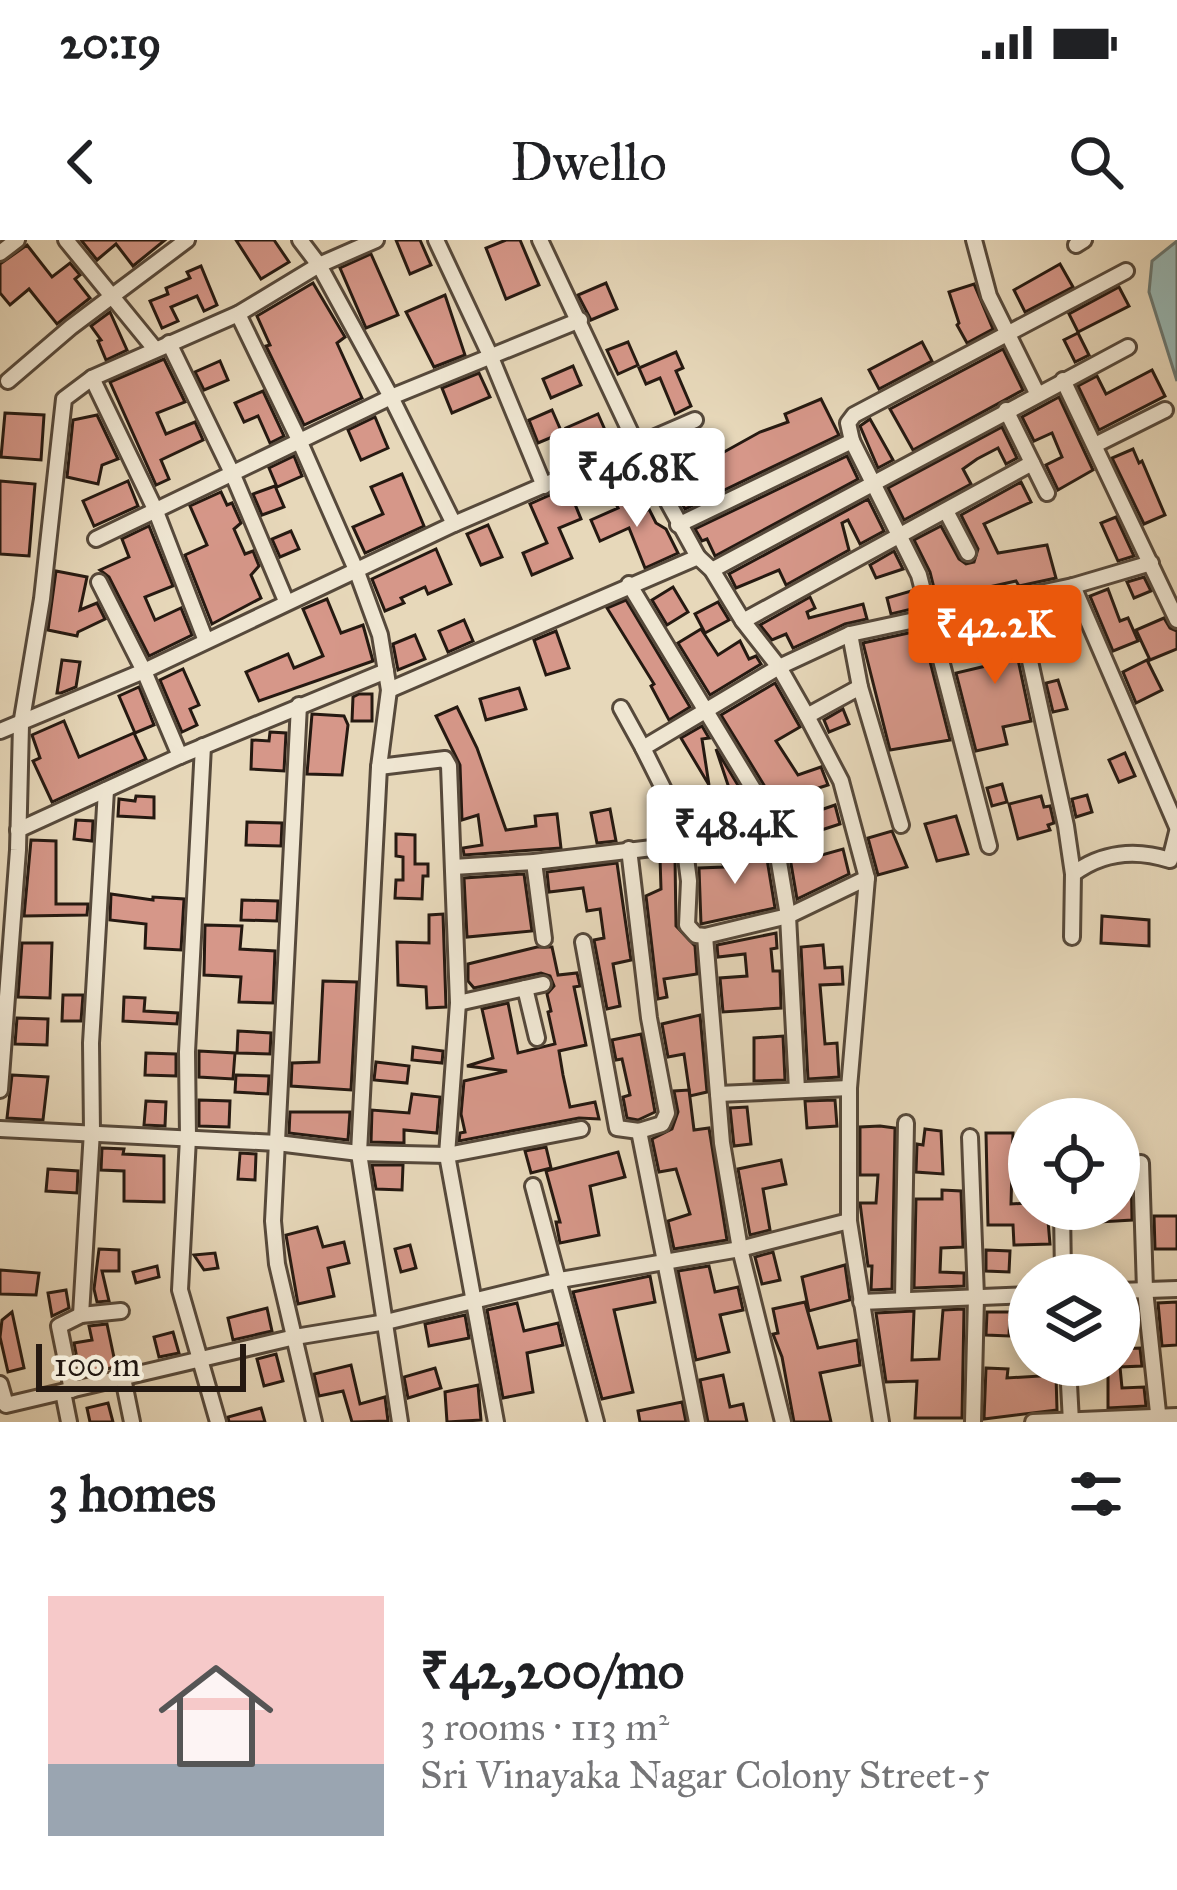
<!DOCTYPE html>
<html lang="en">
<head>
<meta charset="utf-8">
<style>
  body { margin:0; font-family:"IM FELL Great Primer",serif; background:#f2f2f2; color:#202124; height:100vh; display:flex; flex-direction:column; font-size:45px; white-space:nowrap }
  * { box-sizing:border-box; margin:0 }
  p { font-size:39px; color:#757577 }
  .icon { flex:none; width:66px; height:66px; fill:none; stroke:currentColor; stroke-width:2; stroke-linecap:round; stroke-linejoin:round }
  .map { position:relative; height:1182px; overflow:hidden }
  .panel { display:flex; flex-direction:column; background:#fff; flex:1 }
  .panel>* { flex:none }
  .fabs { position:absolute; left:1008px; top:858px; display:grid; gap:24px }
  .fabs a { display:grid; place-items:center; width:132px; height:132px; border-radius:50%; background:#fff; box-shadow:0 6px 18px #0003; font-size:60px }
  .scale { position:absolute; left:36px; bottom:30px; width:210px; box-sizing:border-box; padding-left:12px; border:6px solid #251911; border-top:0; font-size:33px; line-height:42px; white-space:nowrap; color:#251911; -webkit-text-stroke:9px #efe6d2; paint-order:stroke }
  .price { position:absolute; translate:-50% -102px; padding:0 27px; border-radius:12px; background:#fff; color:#222; font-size:39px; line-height:78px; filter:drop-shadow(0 3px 6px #0008) }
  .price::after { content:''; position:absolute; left:50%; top:72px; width:36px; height:27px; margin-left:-18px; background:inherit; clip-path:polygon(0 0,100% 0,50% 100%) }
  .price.selected { background:#ea580c; color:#fff }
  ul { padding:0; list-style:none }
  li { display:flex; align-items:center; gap:36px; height:300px; padding:0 48px }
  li+li { border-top:3px solid #e0e0e0 }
  li span { display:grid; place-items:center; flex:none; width:336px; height:240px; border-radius:0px; color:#555 }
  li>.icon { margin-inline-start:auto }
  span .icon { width:144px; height:144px; fill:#fffc; stroke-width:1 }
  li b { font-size:51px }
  h2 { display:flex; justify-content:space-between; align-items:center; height:144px; padding:0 48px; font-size:51px }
  .status { display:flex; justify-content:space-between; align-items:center; height:84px; padding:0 60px; background:#fff; direction:ltr }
  .status svg { height:33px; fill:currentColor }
  header { display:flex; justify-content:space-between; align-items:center; height:156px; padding:0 48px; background:#fff; font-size:54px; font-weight:600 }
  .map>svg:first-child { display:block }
  .water { fill:#98b9b6; stroke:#6a7974; stroke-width:3 }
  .building { fill:#d69789; stroke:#251911; stroke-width:3 }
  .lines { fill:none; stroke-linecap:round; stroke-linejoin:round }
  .minor-casing { stroke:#56493b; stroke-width:20 }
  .minor { stroke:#efe6d2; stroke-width:14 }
</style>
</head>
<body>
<div class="status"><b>20:19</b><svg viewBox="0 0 49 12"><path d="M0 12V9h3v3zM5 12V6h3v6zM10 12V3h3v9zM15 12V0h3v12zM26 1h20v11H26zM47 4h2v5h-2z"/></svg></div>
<header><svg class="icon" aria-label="back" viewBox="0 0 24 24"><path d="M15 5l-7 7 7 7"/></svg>Dwello<svg class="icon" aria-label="search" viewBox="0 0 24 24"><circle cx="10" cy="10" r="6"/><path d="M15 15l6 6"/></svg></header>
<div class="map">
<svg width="1177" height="1182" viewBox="0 0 1177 1182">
  <rect width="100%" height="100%" fill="#e7d8ba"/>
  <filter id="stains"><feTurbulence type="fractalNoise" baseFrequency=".00167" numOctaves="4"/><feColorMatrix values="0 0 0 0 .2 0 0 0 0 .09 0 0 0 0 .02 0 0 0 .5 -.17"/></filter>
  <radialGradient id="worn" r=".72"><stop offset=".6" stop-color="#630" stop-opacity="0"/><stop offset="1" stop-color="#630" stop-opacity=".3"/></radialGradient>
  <path class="water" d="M1177 1V141L1149 52 1152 21Z"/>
  <g class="building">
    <path d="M81 0H165L133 26 116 4 97 20Z"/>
    <path d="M236 0H274L289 22 261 39Z"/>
    <path d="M396 0H420L431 25 410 34Z"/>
    <path d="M506 0H520L539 45 506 59 486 8Z"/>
    <path d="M27 5 52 37 70 23 80 35 75 39 90 58 57 84 29 49 10 65 0 53V24Z"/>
    <path d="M371 14 398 75 366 88 340 28Z"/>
    <path d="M1060 24 1073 47 1025 72 1014 50Z"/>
    <path d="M201 26 217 65 204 71 197 56 171 67 178 81 162 88 150 61 168 54 166 48 190 38 187 32Z"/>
    <path d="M313 43 345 97 337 103 362 158 304 185 266 106 270 105 257 76Z"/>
    <path d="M606 43 617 69 591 80 578 55Z"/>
    <path d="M974 44 993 89 967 103 957 85 959 83 949 52Z"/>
    <path d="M1119 47 1129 66 1078 92 1069 74Z"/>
    <path d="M445 55 465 115 434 127 406 72Z"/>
    <path d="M110 72 127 110 106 120 98 101 101 100 91 86Z"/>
    <path d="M1078 93 1089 115 1075 122 1064 100Z"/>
    <path d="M628 102 638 125 618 134 607 110Z"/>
    <path d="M922 102 932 121 879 149 869 130Z"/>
    <path d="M1003 109 1023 150 913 210 890 169Z"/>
    <path d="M676 112 683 128 676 131 691 166 675 174 660 138 646 144 639 128Z"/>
    <path d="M164 119 185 162 157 173 166 194 195 182 203 200 161 220 169 239 156 245 110 142Z"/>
    <path d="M220 121 228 140 204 150 195 132Z"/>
    <path d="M573 126 581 145 551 158 543 139Z"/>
    <path d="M1152 130 1165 156 1099 190 1078 146 1097 136 1106 154Z"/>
    <path d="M479 133 490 157 452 173 442 148Z"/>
    <path d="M263 151 284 196 270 203 258 176 244 182 235 163Z"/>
    <path d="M1059 157 1093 230 1058 250 1046 225 1062 217 1052 193 1034 201 1022 177Z"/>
    <path d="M821 159 839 195 685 269 670 242 760 192 788 182 785 174Z"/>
    <path d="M552 170 562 193 538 203 529 180Z"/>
    <path d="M5 173 44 175 41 220 1 217Z"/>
    <path d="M598 174 609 199 577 213 566 188Z"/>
    <path d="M97 175 118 219 102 225 98 244 67 237 73 180Z"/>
    <path d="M375 177 388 208 361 220 348 190Z"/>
    <path d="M870 179 893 220 878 228 860 186Z"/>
    <path d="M1002 187 1017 218 1006 224 998 208 977 219 963 229 971 244 904 280 888 248Z"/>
    <path d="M1133 209 1139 223 1142 221 1165 275 1144 284 1112 218Z"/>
    <path d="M294 216 302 236 277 247 269 228Z"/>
    <path d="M847 216 858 239 715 316 707 299 702 301 695 289Z"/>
    <path d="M402 234 424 286 365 313 353 287 383 274 371 247Z"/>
    <path d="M0 241 35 244 29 316 0 314Z"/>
    <path d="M128 241 138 266 94 286 83 261Z"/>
    <path d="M1021 242 1031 262 984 284 998 313 1047 305 1056 338 1019 346 1016 341 985 348 986 353 938 364 930 332 914 300 941 286 959 319 966 324 974 322 978 309 961 275Z"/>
    <path d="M275 246 284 267 262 275 253 254Z"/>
    <path d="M568 247 581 279 559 288 572 318 532 335 523 313 547 303 530 264Z"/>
    <path d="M221 252 227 265 232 263 241 283 234 289 245 314 253 311 259 326 251 335 261 358 212 384 185 315 207 305 190 266Z"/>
    <path d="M637 254 646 271 649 269 656 283 666 289 678 313 645 328 629 288 600 301 591 280 618 268 616 264Z"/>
    <path d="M868 259 884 291 860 304 848 280 842 283 849 310 786 345 779 330 736 348 729 334Z"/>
    <path d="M1116 277 1134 316 1118 321 1101 283Z"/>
    <path d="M488 285 502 317 481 325 467 294Z"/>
    <path d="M149 286 173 346 145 357 155 380 181 368 192 395 149 416 109 337 100 330 129 317 122 299Z"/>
    <path d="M291 291 299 309 280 317 272 299Z"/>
    <path d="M436 309 451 344 428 354 425 347 401 358 404 363 385 371 372 339Z"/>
    <path d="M894 311 903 329 876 338 870 325Z"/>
    <path d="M56 331 87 337 80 370 97 363 105 379 78 392 77 396 48 390Z"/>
    <path d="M1144 337 1151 351 1134 358 1127 342Z"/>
    <path d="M673 347 688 372 667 385 652 360Z"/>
    <path d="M1108 349 1120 381 1128 378 1138 401 1113 411 1090 356Z"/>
    <path d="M911 351 916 368 891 374 887 358Z"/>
    <path d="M810 357 815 368 807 372 809 378 863 364 867 379 845 384 793 408 786 394 772 400 760 385Z"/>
    <path d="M327 359 341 393 363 385 373 421 259 461 246 432 288 414 294 428 323 416 303 369Z"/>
    <path d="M626 360 690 467 669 480 651 446 654 444 607 368Z"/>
    <path d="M1056 361 1064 398 1038 404 1030 367Z"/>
    <path d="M718 362 729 380 705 393 695 374Z"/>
    <path d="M1008 372 1031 481 1003 487 1007 504 976 511 956 433 990 425 981 377Z"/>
    <path d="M1164 378 1170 388 1177 391V409L1150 420 1136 390Z"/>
    <path d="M464 380 473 401 448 412 439 391Z"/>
    <path d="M701 389 718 415 740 401 749 419 756 416 761 424 710 455 678 403Z"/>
    <path d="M922 390 950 500 890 510 863 403Z"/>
    <path d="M556 391 569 428 546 435 534 400Z"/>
    <path d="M415 395 425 419 398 430 393 404Z"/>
    <path d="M62 420 80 422 76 447 61 453H57Z"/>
    <path d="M1147 420 1162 450 1136 463 1123 432Z"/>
    <path d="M183 429 199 465 190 469 197 485 182 492 160 440Z"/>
    <path d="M1058 440 1067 469 1053 472 1046 443Z"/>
    <path d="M775 443 800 487 776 501 798 535 821 527 828 545 799 554 805 574 785 580 779 562 775 563 721 475Z"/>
    <path d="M139 447 154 485 135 493 119 456Z"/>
    <path d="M519 448 526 469 486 480 480 459Z"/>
    <path d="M359 454H372V481H352L353 457Z"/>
    <path d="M457 467 477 508 506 590 536 586 535 576 557 574 561 608 464 615 463 608 482 605 478 575 462 580 460 525 436 476Z"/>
    <path d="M843 469 849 484 829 492 824 480Z"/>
    <path d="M312 474 344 476 348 485 342 535 307 534Z"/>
    <path d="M64 481 79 517 134 493 146 519 52 562 33 521 40 518 32 495Z"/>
    <path d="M702 486 709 498 702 499 709 545 681 498Z"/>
    <path d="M270 492 286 493 284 531 251 529 252 500 269 501Z"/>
    <path d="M716 509 750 565 736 569Z"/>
    <path d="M1125 513 1135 536 1119 542 1109 520Z"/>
    <path d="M1002 544 1007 562 992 566 987 548Z"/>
    <path d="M711 549 715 579 693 581 685 561H689L688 553Z"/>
    <path d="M1087 555 1092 572 1076 577 1072 559Z"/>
    <path d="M136 556 154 557V578L118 576 119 559 135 561Z"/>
    <path d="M1041 556 1044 567 1050 566 1054 583 1048 585 1050 590 1018 599 1009 564Z"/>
    <path d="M669 562H673L669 571 672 594 663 595 660 563Z"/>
    <path d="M835 565 840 584 809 594 803 576Z"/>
    <path d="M610 569 616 601 597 603 591 573Z"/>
    <path d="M956 576 968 614 937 621 925 584Z"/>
    <path d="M76 580 93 581 92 601 74 599Z"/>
    <path d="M247 582 282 583 281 606 246 605Z"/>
    <path d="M892 591 907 627 878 635 868 598Z"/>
    <path d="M396 594 415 595V624H428V636H423L422 659 395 658 396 640H403V617L396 616Z"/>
    <path d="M816 596 822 615 843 609 849 634 797 659 788 606Z"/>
    <path d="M31 600 56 601V664H88L87 675 24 676Z"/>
    <path d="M733 602 740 621 766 613 775 668 701 684 699 628 724 627 717 607Z"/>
    <path d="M675 617 676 686 695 706 697 734 664 739 667 757 658 759 646 656 661 649 660 618Z"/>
    <path d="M617 623 631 720 613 724 620 766 607 769 594 700 604 698 600 669 587 671 583 648 549 652 547 632Z"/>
    <path d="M524 634 532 691 467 697 464 638Z"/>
    <path d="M111 654 153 660V657L184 659 181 710 145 708 146 684 110 680Z"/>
    <path d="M242 660 278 661 277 681 241 680Z"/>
    <path d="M443 674 446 767 427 768 426 747 398 745 397 702 429 703V675Z"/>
    <path d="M1102 676 1149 680V706L1101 703Z"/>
    <path d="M205 685 242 686 240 709 275 711 273 763 239 762 241 737 204 735Z"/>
    <path d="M776 693 777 708 771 709 773 731H780L781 768 723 772 720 738 747 736 745 714 718 717 717 705Z"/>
    <path d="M22 703H52L50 758 18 757Z"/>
    <path d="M823 705 825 728 842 727 843 744 820 745 825 804 837 803 839 837 808 839 801 707Z"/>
    <path d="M537 707H552L558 735 577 733 580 746 574 747 586 805 559 811 563 835 570 867 595 862 599 879 579 878 459 901 460 893 465 892 461 874 464 841 507 831 467 826 493 818 482 769 508 763 518 813 555 804 548 772 551 771 547 754 554 746 550 736 541 733 474 748 468 741V724Z"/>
    <path d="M323 741 357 742 351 850 291 846 292 823 319 822Z"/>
    <path d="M63 755H83L81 781H62Z"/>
    <path d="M124 757 145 758 144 771 178 773 177 784 123 781Z"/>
    <path d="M700 775 707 852 690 856 684 814 668 817 662 784Z"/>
    <path d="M17 778 48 779 47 805 15 804Z"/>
    <path d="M238 791 271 793 270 814 237 813Z"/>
    <path d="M641 794 655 872 638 880 627 878 623 857 630 855 622 819 616 820 612 800Z"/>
    <path d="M783 796 785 840 754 841V798Z"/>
    <path d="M413 807 443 811 442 823 412 820Z"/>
    <path d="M199 811 235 813 233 839 199 837Z"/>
    <path d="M146 813 176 814V836L145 835Z"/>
    <path d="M376 822 409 826 407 843 374 840Z"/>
    <path d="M12 835 48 837 43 880 7 878Z"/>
    <path d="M236 835 269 836 268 854 235 852Z"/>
    <path d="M689 850 694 890 709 888 727 1000 674 1009 668 981 690 974 676 929 659 932 652 899 672 889 678 872 674 851Z"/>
    <path d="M412 854 440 857 437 893 404 890V903L371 902 372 870 409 873Z"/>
    <path d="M199 860 230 861 229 887 199 886Z"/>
    <path d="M835 860 837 886 807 888 805 861Z"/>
    <path d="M146 861 166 862 165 886 144 885Z"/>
    <path d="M747 867 751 904 734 906 730 868Z"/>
    <path d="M290 872H350L348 900 289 893Z"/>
    <path d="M880 886 895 888 892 1049 871 1050 872 1026H868L860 963H876L878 935H860V887Z"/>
    <path d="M925 889 941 891 943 934 916 932 917 904 923 905Z"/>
    <path d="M986 893H1013L1011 964 1029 963V969H1047L1050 1004 1014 1005 1013 985H988Z"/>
    <path d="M546 907 551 928 531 933 525 911Z"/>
    <path d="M102 908 124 909 123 914 164 916V962L124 961V931L101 930Z"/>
    <path d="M618 912 625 937 590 946 599 995 560 1003 556 982H560L546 931Z"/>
    <path d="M240 913 256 914 255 940 238 939Z"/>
    <path d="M1131 918 1132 980 1100 982 1099 969H1119V919Z"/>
    <path d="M781 920 786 944 763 949 770 990 750 995 738 929Z"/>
    <path d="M372 925H403L402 950 376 949Z"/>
    <path d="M48 929 78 931 77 953 46 951Z"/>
    <path d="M942 950 961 951 963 1007 941 1008 940 1032 964 1033V1046L914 1048 916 959H942Z"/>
    <path d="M1154 976H1177V1009H1155Z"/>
    <path d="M317 987 323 1007 344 1002 349 1023 328 1028 334 1056 298 1064 286 995Z"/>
    <path d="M410 1005 416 1028 401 1032 395 1009Z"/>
    <path d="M99 1009 119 1010V1031H102L109 1061 97 1062 94 1049Z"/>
    <path d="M986 1010 1010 1011 1009 1032 986 1031Z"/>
    <path d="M773 1012 780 1040 762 1044 755 1017Z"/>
    <path d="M215 1013 218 1028 204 1030 194 1015Z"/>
    <path d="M845 1025 850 1060 809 1071 802 1037Z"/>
    <path d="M157 1026 159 1037 136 1043 133 1032Z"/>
    <path d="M709 1026 715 1052 738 1047 743 1070 720 1075 729 1112 696 1120 678 1031Z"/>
    <path d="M0 1030 39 1033 36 1055 0 1054Z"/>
    <path d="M650 1036 655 1062 614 1070 633 1152 602 1159 573 1052Z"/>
    <path d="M66 1050 69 1068 52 1076 48 1053Z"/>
    <path d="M805 1062 818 1108 857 1100 860 1125 820 1133 831 1182H794L782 1117 773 1094 778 1093 773 1069Z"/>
    <path d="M1177 1062V1105L1162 1106 1158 1063Z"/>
    <path d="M517 1063 524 1091 558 1083 563 1105 527 1113 533 1152 503 1158 487 1070Z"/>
    <path d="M267 1068 272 1091 233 1100 228 1078Z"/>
    <path d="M964 1069 962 1178H915L917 1141 886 1142 876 1073 914 1071 912 1120 939 1119 943 1070Z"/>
    <path d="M12 1072 24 1128 8 1132 0 1097 2 1080Z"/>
    <path d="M987 1072H1010L1009 1096 986 1095Z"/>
    <path d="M465 1075 469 1098 429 1106 425 1084Z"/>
    <path d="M107 1084 116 1127 80 1134 74 1103 92 1100 89 1086Z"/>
    <path d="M173 1092 179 1113 159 1117 154 1097Z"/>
    <path d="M1140 1108 1142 1126 1120 1127 1122 1148 1144 1147 1146 1166 1108 1168V1125H1119V1109Z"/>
    <path d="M276 1114 283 1141 264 1146 257 1119Z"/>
    <path d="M351 1125 360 1164 385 1157 388 1181 352 1182 343 1151 319 1156 314 1134Z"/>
    <path d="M435 1128 441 1148 408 1158 404 1137Z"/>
    <path d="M986 1128 1008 1129 1007 1138 1056 1135 1057 1170 984 1179Z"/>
    <path d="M723 1135 730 1167 743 1164 747 1182H708L700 1140Z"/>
    <path d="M478 1145 481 1180 447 1182 445 1152Z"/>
    <path d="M682 1162 686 1182H640L638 1171Z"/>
    <path d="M108 1163 113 1182H90L87 1168Z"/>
    <path d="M261 1168 265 1182H229L228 1177Z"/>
  </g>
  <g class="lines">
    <defs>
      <g id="minor">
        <path d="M66 0 155 109"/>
        <path d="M300 0 319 25 391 157 454 284"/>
        <path d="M436 0 490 115 544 246"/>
        <path d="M974 0 989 56 1037 153"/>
        <path d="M1076 5 1084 0"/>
        <path d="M0 13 17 0"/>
        <path d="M238 74 299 200 357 332 380 395 389 450 379 527 359 913 400 1182"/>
        <path d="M169 103 233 235 286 361"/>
        <path d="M92 138 155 269 206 401"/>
        <path d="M1063 140 1177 380"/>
        <path d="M8 141 71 87 187 0"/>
        <path d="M1006 170 1047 253"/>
        <path d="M852 201 919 335 989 606"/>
        <path d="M1097 204 1165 170"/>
        <path d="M946 271 968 313"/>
        <path d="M678 285 852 201 848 183 854 175 1126 31"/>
        <path d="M96 299 391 157 580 80"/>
        <path d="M698 317 712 330 743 381 779 427 807 476 841 541 867 638 849 848V981L881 1182"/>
        <path d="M712 330 1128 107"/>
        <path d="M99 342 144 431 180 516"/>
        <path d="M629 344 772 580 788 676 797 850"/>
        <path d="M1073 346 1177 587"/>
        <path d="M1016 357 1066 586 1073 634 1072 697"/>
        <path d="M743 381 1032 223"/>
        <path d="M850 394 860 447"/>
        <path d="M389 450 698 317 636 204 540 0"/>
        <path d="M299 465 273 981 277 1024 314 1182"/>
        <path d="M621 468 643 508"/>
        <path d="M807 476 860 447 901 585"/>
        <path d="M0 491 144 431 454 284 695 180"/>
        <path d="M203 506 187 812 188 898 180 1050 218 1182"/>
        <path d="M379 527 445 519 449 526 458 763 447 915 496 1182"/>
        <path d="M665 552 643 508 779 427 850 394 1073 346 1151 323"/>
        <path d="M680 571 689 641 687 685 696 695 705 696 722 903 740 1009 783 1182"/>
        <path d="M18 590 180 516 386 431"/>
        <path d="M534 622 544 699"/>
        <path d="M453 627 534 622 686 604 772 580"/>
        <path d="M1073 634C1102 612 1136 609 1170 620L1177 592"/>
        <path d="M705 696 788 676 867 638"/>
        <path d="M583 702 617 888 639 891 662 884 667 873 649 778 629 609"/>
        <path d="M525 748 543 744"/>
        <path d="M458 763 525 748 537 798"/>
        <path d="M0 850 18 610 21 485 42 359 64 159 92 138 238 74 319 25 376 0"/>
        <path d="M718 854 849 848"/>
        <path d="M0 889 277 903 359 913 447 915 581 889"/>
        <path d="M639 891 697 1182"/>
        <path d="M970 897 976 1057 973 1182"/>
        <path d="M1141 923 1145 1050 1159 1182"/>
        <path d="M533 946 596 1182"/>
        <path d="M1062 969 1063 1035"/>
        <path d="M1119 1051 1177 1049"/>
        <path d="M903 1060 906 883"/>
        <path d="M861 1062 1029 1055"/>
        <path d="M81 1075 92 891 91 803 106 550"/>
        <path d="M1068 1125 1071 1182"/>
        <path d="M123 1138 132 1182"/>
        <path d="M0 1144 6 1165 295 1097 386 1082 560 1040 740 1009 849 981"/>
        <path d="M72 1150 59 1086 81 1075 121 1071"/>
        <path d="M63 1152 69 1182"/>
        <path d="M1033 1182 1177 1176"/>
      </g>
    </defs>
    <use href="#minor" class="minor-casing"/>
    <use href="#minor" class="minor"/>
  </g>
  <rect width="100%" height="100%" filter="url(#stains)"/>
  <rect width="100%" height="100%" fill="url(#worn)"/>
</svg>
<div class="fabs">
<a><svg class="icon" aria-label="locate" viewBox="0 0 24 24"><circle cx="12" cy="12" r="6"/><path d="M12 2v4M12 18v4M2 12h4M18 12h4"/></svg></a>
<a><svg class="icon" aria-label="layers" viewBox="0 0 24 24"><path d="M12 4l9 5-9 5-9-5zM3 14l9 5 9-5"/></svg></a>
</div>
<div class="scale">100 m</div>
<b class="price" style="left:637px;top:290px">₹46.8K</b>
<b class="price selected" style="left:995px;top:447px">₹42.2K</b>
<b class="price" style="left:735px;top:647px">₹48.4K</b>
</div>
<section class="panel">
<h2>3 homes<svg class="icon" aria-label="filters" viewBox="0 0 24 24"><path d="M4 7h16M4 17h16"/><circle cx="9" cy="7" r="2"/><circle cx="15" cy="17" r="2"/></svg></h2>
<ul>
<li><span style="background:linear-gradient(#f6c9c9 70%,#9aa5b1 0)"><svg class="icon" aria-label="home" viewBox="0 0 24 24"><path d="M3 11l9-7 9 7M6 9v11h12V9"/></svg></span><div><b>₹42,200/mo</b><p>3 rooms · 113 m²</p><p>Sri Vinayaka Nagar Colony Street-5</p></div></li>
</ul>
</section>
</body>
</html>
